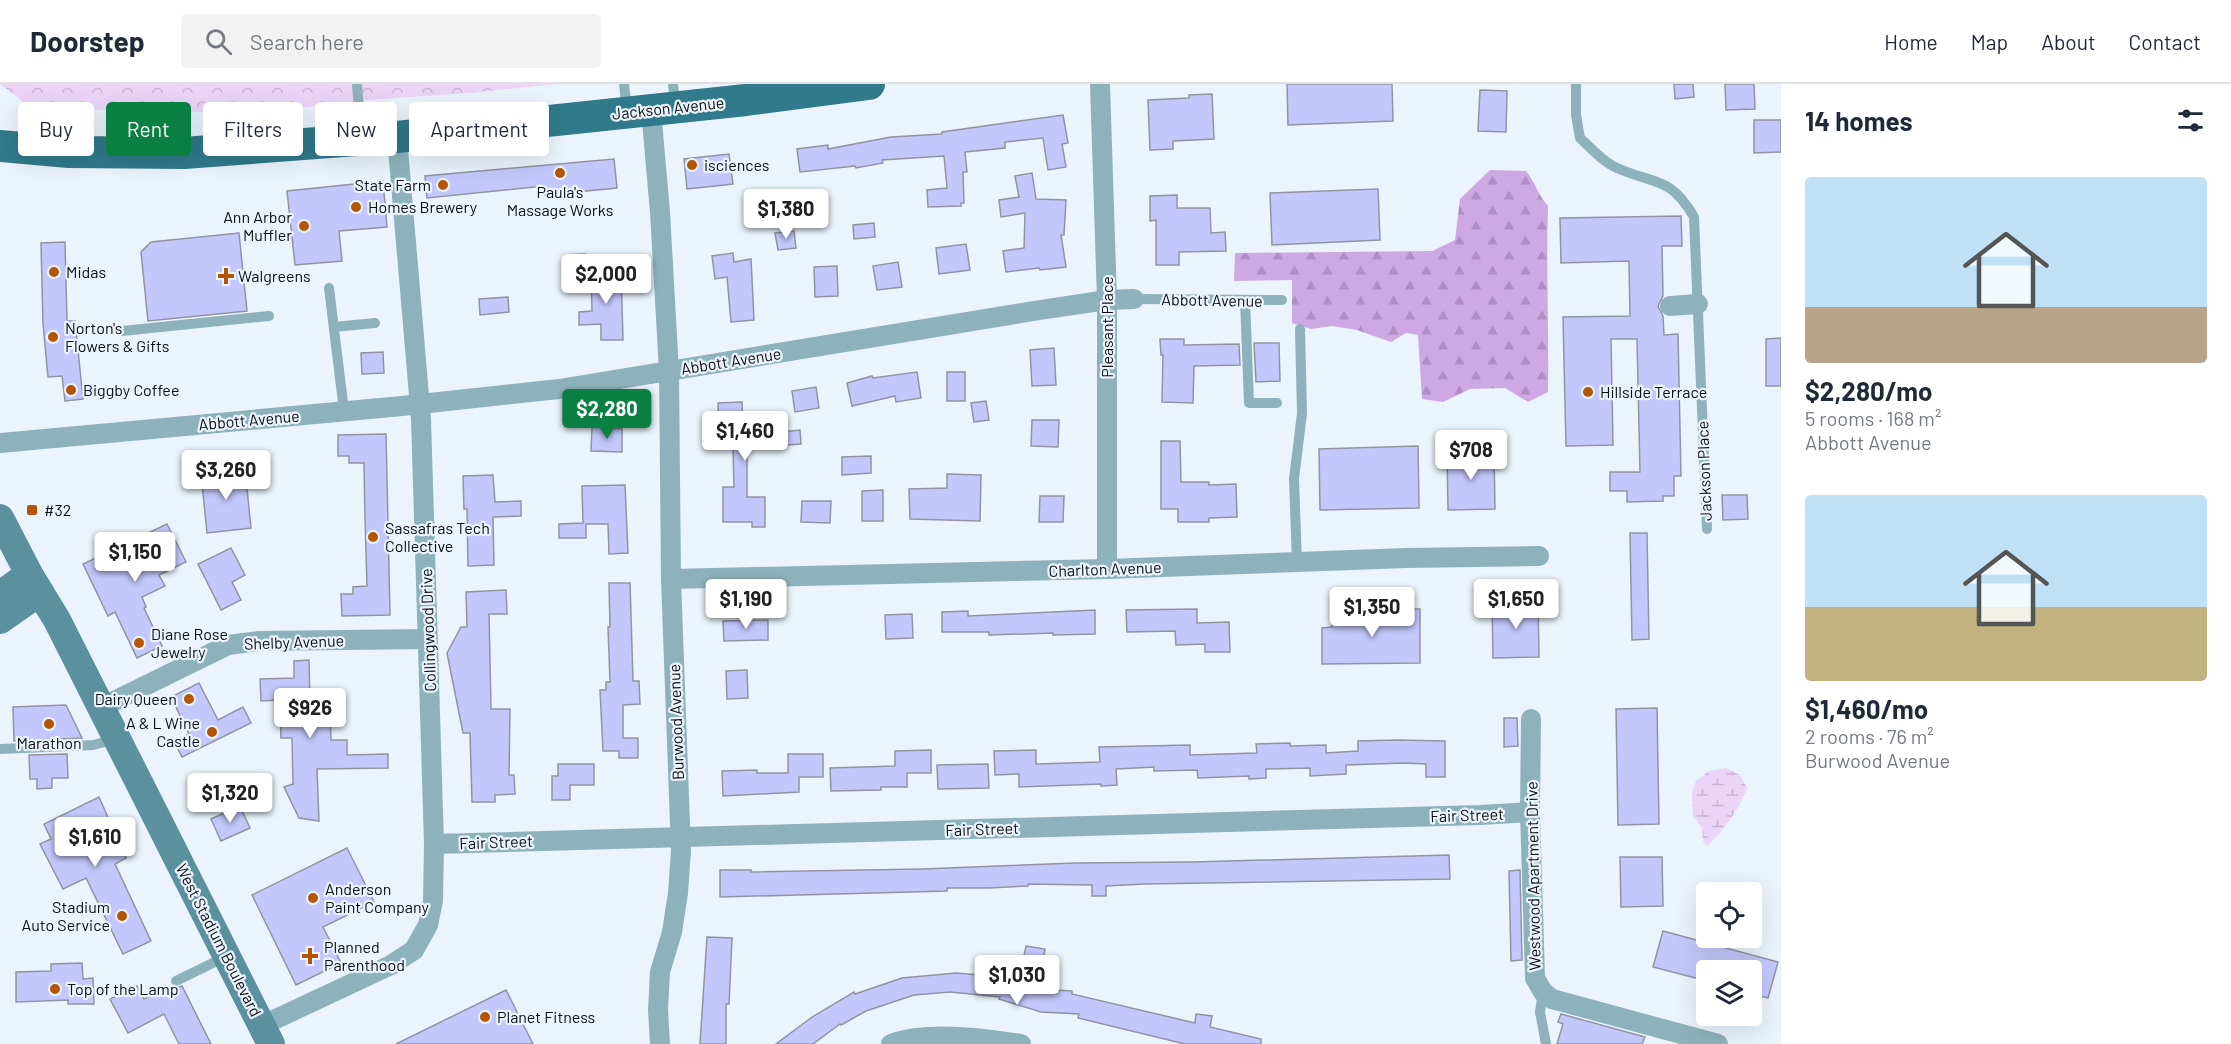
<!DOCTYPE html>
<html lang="en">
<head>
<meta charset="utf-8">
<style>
  body { margin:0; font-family:Barlow,sans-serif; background:#f2f2f3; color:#1f2937; height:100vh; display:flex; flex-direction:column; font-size:22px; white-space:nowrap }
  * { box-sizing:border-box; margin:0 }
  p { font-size:20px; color:#747a83 }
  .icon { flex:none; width:33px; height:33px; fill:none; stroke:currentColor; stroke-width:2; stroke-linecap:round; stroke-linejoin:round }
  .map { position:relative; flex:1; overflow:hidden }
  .panel { display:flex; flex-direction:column; background:#fff; width:450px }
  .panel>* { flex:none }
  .hud { position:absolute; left:18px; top:18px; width:570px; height:54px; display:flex; gap:12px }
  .fabs { position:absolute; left:1696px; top:798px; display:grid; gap:12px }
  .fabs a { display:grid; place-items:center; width:66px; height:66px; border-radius:6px; background:#fff; box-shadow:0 6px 24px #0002; font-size:30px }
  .price { position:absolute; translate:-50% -51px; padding:0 14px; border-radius:6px; background:#fff; color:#222; font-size:20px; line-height:39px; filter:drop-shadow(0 2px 3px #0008) }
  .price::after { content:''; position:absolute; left:50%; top:36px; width:18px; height:14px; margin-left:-9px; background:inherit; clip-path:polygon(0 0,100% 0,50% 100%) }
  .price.active { background:#0b8043; color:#fff }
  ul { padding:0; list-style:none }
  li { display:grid; align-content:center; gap:12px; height:318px; padding:0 24px }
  li span { display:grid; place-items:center; height:186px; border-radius:6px; color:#555 }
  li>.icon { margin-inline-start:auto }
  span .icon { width:108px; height:108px; fill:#fffc; stroke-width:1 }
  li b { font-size:26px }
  h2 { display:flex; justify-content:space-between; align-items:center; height:72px; padding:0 24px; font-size:26px }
  .chip { padding:0 21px; border-radius:6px; background:#fff; box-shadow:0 6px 24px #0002; font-size:21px; line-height:54px }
  .chip.active { background:#0b8043; color:#fff }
  header { display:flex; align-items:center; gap:36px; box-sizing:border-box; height:84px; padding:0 30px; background:#fff; border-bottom:2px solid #e0e1e3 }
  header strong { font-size:28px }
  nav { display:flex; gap:33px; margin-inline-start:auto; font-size:21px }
  .search { width:420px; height:54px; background:#f2f2f3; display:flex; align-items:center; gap:15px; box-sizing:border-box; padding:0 21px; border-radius:6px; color:#747a83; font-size:22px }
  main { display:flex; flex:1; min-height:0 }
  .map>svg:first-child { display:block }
  .forest { fill:url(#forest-firs) }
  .wetland { fill:url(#wetland-marsh) }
  .park { fill:url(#park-crowns) }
  .building { fill:#c3c8fc; stroke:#9293a1; stroke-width:1.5 }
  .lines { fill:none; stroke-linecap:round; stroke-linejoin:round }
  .lane { stroke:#8eb2bb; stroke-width:10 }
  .street { stroke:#8eb2bb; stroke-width:20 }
  .secondary { stroke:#5b919f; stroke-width:28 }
  .primary { stroke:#307a8b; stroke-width:32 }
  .poi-dot { fill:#b35503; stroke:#ebf4fd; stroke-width:2 }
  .labels { text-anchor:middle; stroke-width:4.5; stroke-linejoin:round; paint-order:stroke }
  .street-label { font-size:16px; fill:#0a0e11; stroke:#ebf4fd }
  .poi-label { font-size:16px; fill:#0a0e11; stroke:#ebf4fd; text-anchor:start }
</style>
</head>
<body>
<header>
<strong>Doorstep</strong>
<div class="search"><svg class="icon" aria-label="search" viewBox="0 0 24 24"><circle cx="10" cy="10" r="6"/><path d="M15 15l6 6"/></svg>Search here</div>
<nav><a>Home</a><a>Map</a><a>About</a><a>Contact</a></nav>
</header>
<main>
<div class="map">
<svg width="1781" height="960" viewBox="0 0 1781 960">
  <defs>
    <pattern id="forest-firs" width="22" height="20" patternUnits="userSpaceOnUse" patternTransform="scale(1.5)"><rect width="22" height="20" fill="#cda8e2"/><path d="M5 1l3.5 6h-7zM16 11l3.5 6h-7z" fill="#af8fc1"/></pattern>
    <pattern id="wetland-marsh" width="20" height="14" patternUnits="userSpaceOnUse" patternTransform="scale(1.5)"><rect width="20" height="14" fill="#ebd4f8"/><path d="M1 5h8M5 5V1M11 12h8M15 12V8" fill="none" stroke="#c8b5d4"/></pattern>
    <pattern id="park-crowns" width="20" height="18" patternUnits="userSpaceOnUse" patternTransform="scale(1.5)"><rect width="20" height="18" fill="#ebd4f8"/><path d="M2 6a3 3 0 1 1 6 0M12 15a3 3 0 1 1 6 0" fill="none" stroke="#c8b5d4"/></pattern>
  </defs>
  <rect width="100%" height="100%" fill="#ebf4fd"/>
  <path class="forest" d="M1490 86 1526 87C1535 98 1538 111 1548 122 1546 184 1549 246 1548 308L1528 318 1505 304 1470 305 1443 318 1422 315 1418 251 1406 249 1391 258 1357 246 1332 242 1311 245 1292 239V196L1234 197 1235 169 1432 167 1455 156 1460 115Z"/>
  <path class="wetland" d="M1726 684 1740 691 1747 704C1738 727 1725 745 1707 762L1703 757 1702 744 1693 732 1692 709 1696 697 1709 687Z"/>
  <path class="park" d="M0 0H556L470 9 367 16 299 24 215 28 118 27 26 20Z"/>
  <g class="building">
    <path d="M1287 0H1392L1393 37 1288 41Z"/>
    <path d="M1674 0H1693L1694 13 1675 15Z"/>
    <path d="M1725 0H1754L1755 25 1726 26Z"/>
    <path d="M1480 6 1507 7 1506 48 1478 47Z"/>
    <path d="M1212 10 1214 55 1173 57V65L1150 66 1148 16 1189 14V11Z"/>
    <path d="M1063 31 1068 59 1062 60 1066 83 1048 86 1043 54 1005 58V64L965 68 967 88H963L964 119H961V122L928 123 927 106 947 104 944 72 882 76 883 79 856 84 855 82 800 88 797 65 828 61V65L891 53 942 50V48Z"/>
    <path d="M1754 36H1781V68L1754 69Z"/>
    <path d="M729 70 733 100 687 105 684 75Z"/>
    <path d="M614 75 617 104 545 111 544 102 427 114 425 92Z"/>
    <path d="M1032 89 1036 115 1066 116 1064 151H1061L1066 183 1040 186 1039 184 1006 188 1003 167 1024 164 1025 129 1001 133 999 116 1019 113 1015 92Z"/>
    <path d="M383 97 387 143 339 147 342 177 295 181 287 107Z"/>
    <path d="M1378 105 1380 156 1272 161 1270 109Z"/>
    <path d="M1177 111V124H1210L1211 149 1225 148 1226 167 1179 168V181H1156V136L1150 137V112Z"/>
    <path d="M811 122 815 138 795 143 791 127Z"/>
    <path d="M1681 132 1682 162H1662L1663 212 1658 222 1663 232 1664 251 1678 250 1681 392H1674V412H1663V417L1627 418V407H1610V388H1640L1637 255H1611L1613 361 1566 362 1563 233 1630 232 1629 177 1561 179 1560 134Z"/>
    <path d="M874 139 875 153 854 155 853 141Z"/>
    <path d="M794 147 796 164 778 166 775 149Z"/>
    <path d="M239 149 247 227 148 237 141 168 151 158Z"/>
    <path d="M65 158 67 237H75L83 315 65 317 62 292 48 293 43 240 41 159Z"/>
    <path d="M966 160 970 186 939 190 936 164Z"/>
    <path d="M733 169 734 178 751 175 754 236 731 238 727 193 715 195 712 172Z"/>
    <path d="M585 170 586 189 568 190 567 171Z"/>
    <path d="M898 178 902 203 877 206 873 182Z"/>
    <path d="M837 182 838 212 815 213 814 183Z"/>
    <path d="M621 187 623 256H601V240L579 241V228L592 227 591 188Z"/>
    <path d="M508 213 509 228 480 231 479 215Z"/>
    <path d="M1781 254V302H1766V255Z"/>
    <path d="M1160 255H1184V261L1239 260 1240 281 1194 282 1193 319 1162 318 1163 271H1161Z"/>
    <path d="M1254 259H1279L1280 297 1256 298Z"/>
    <path d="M1054 264 1056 301 1032 302 1030 266Z"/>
    <path d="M383 268 384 289 362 290 361 269Z"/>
    <path d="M917 288 921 314 896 318 895 312 852 322 847 299 872 292 873 294Z"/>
    <rect x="947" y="288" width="18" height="29"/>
    <path d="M816 303 819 324 795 328 792 307Z"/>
    <path d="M986 317 989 336 974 338 971 319Z"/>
    <path d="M742 318 743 344 771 343V349L800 346 801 360 747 364V413H765V443H752V438H723V403H734L733 365H719L718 319Z"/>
    <path d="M1032 336H1059L1058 363 1031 362Z"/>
    <path d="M592 343 622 345V368L591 367Z"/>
    <path d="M386 350 390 531 342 532 341 510H353V503L367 502 365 434 364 379H349V372H338V351Z"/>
    <path d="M1161 357H1180L1181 398H1209V401L1236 400 1237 433 1209 434V438H1178V425H1161Z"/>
    <path d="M1418 362 1419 424 1320 426 1319 365Z"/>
    <path d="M1494 368 1495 425 1448 426 1447 369Z"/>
    <path d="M871 372V389L842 391V373Z"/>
    <path d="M245 385 251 444 207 449 201 389Z"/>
    <path d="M947 390 981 391 980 437 910 435 909 405 947 404Z"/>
    <path d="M493 391 495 418 521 417V432L493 433 494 481 468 482 467 425H464L463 392Z"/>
    <path d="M625 401 628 469 609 470 608 440H586V454H559V440L583 439 582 402Z"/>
    <path d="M883 406V437H862V407Z"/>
    <path d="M1722 411H1747L1748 435 1723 436Z"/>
    <path d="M1040 412H1064L1063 438H1039Z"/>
    <path d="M802 417H831L830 439 801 438Z"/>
    <path d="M167 440 186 478 159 491 165 502 142 513 146 523 144 524 162 562 137 574 115 528 108 532 83 480Z"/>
    <path d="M1630 449H1647L1649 555 1632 556Z"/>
    <path d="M231 464 245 491 232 498 241 516 221 526 198 480Z"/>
    <path d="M609 499H630L633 597H639L640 620 623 621V654H638V674H619V667H603L600 606H606V598H610L608 543H610Z"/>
    <path d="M506 506 507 530H489L491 625H510L509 691H514L515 710 495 711V718H472L470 649H463L447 569 461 543H467L466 508Z"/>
    <path d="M1538 517 1539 573 1493 574 1492 518Z"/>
    <path d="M1197 525V539L1229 538 1230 568H1205V560L1176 561 1175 547 1127 548 1126 526Z"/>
    <path d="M1332 525H1354V531L1395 530 1396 525H1420V579L1322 580V544L1332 543Z"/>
    <path d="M1095 526V550L1053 551V549L989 551V548H942V528L968 527V532Z"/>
    <path d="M912 530 913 554 886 555 885 531Z"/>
    <path d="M768 536V556L724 557 723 537Z"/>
    <path d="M309 576 310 621H330L331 656H347V671L388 670V684L317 685 319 737 299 734 284 703 293 700 292 654H281L280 616 261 617 260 595 294 594V577Z"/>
    <path d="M747 586 748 614 727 615 726 587Z"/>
    <path d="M199 599 218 636 243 623 251 639 182 673 174 657 189 650 171 613Z"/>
    <path d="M66 621 82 654 14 657 13 623Z"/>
    <path d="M1657 624 1659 740 1618 741 1616 625Z"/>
    <path d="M1504 634H1517L1518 662 1504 663Z"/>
    <path d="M1397 656 1445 657V693H1426V680L1403 679 1346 681V690L1310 692V684L1266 685V694L1249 695V692L1198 694 1197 686 1154 687V683L1116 685 1117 701 1101 702V700L1019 703V690L995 691 994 667 1036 666V680L1100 678 1099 663 1190 661V671L1257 669 1256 660 1290 659V662L1326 661V669L1358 667V657Z"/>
    <path d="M931 666V689H907V703H881V706L831 707 830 684 895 682V667Z"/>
    <path d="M67 670 68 694H52V704L37 705V695H30L29 671Z"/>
    <path d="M788 670H823V693H799V708L723 712 722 687 757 686V689H788Z"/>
    <path d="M558 680H594V701H570V716H552V692H558Z"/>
    <path d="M988 680 989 704 938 705 937 681Z"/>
    <path d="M99 713 126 774 115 780 151 857 123 870 86 794 63 805 40 760 51 755 44 740Z"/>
    <path d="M240 722 250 744 221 757 211 735Z"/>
    <path d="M347 764 374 818 323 843 341 879 296 901 252 811Z"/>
    <path d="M1449 771 1450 795 1144 800 1106 802V812H1092V801L1028 800V802L989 804H947V807L720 813V786H751V788L922 785 1076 779 1192 778Z"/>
    <path d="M1620 773H1662L1663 822 1621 823Z"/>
    <path d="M1520 786 1522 876 1511 877 1509 787Z"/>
    <path d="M1663 847 1778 878 1768 914 1752 910V886H1707V897L1653 883Z"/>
    <path d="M707 853 732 854 729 920H726V960H700Z"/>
    <path d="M1026 862 1045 865 1038 905 1072 907V910L1195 939 1196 930 1212 932 1210 943 1261 955V960H1185L1078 934 1079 930 1041 928 999 915 1000 913 950 908 914 911 866 927 841 941 840 940 813 960H776L812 933 854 908 855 910 902 894 956 889 1005 893 1019 897Z"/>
    <path d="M82 879 83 895 93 894 94 920H68V916L16 918V888L51 887V880Z"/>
    <path d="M137 902 144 915 170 902 176 904 182 902 211 960H179L164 930 128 949 110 915Z"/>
    <path d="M506 906 533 960H396Z"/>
    <path d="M1561 930 1645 953 1642 960H1557L1563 940 1558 938Z"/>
  </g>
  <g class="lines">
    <g class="lane">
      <path d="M357 0 361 52"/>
      <path d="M624 0 627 27"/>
      <path d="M673 0 675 20"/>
      <path d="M1576 0V31L1580 54C1591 64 1604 79 1617 84 1656 101 1670 92 1694 133L1707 445"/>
      <path d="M329 204 344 327"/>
      <path d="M1134 215 1282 216"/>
      <path d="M1245 216 1249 319H1277"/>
      <path d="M334 243 375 239"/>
      <path d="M122 247 269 232"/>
      <path d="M1297 479 1294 395 1302 329 1300 245"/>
      <path d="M0 665 93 661 116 655"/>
      <path d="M176 897 225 873"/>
      <path d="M1543 908 1540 928 1546 960"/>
    </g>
    <g class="street">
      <path d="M1100 0 1107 216V485"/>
      <path d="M651 26 660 128 669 287 671 495 681 767 678 809 672 848 660 888 658 926 660 960"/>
      <path d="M1670 222 1698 220"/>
      <path d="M0 359 402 322 559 305 1040 226 1107 216 1134 215"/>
      <path d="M671 495 1107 485 1406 474 1539 472"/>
      <path d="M102 623 228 561 259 557 428 555"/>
      <path d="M1531 635 1530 728 1535 894 1543 908 1552 915 1718 960"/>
      <path d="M434 760 1481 731 1530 728"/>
      <path d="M263 941 391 881 414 866 428 841 433 817 434 760 421 335 397 53"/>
      <path d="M891 960C926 946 985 954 1021 960"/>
    </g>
    <g class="secondary">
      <path d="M0 434 29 490 57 536 271 960"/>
      <path d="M0 511 29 490"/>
      <path d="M0 536 40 508"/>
    </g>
    <path class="primary" d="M0 62 69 68 184 69 397 53 746 16 869 0"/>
  </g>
  <g class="poi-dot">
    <circle cx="692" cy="81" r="6"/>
    <circle cx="560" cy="89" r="6"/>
    <circle cx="443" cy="101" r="6"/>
    <circle cx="356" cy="123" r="6"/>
    <circle cx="304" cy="142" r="6"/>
    <circle cx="54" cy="188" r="6"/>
    <path d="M223 183h6v6h6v6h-6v6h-6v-6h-6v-6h6z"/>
    <circle cx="53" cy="253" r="6"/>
    <circle cx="71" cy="306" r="6"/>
    <circle cx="1588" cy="308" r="6"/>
    <rect x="26" y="420" width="12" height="12" rx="3"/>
    <circle cx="373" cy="453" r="6"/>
    <circle cx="139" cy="559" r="6"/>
    <circle cx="189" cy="615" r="6"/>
    <circle cx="49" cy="640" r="6"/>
    <circle cx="212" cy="648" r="6"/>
    <circle cx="313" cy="814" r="6"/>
    <circle cx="122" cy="832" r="6"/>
    <path d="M307 863h6v6h6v6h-6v6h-6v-6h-6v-6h6z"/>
    <circle cx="55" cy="905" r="6"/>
    <circle cx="485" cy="933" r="6"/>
  </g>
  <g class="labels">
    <g class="street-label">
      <text transform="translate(668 24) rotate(-6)" y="6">Jackson Avenue</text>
      <text transform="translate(1212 216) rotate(1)" y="6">Abbott Avenue</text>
      <text transform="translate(1107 243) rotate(-90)" y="6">Pleasant Place</text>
      <text transform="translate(731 277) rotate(-9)" y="6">Abbott Avenue</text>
      <text transform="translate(249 336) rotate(-5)" y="6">Abbott Avenue</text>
      <text transform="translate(1704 387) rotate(-92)" y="6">Jackson Place</text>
      <text transform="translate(1105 485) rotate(-2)" y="6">Charlton Avenue</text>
      <text transform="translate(428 546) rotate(-92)" y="6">Collingwood Drive</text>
      <text transform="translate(294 558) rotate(-2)" y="6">Shelby Avenue</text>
      <text transform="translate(676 638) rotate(-92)" y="6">Burwood Avenue</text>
      <text transform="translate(1467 731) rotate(-2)" y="6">Fair Street</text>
      <text transform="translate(982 745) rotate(-2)" y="6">Fair Street</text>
      <text transform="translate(496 758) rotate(-2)" y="6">Fair Street</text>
      <text transform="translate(1533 792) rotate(-91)" y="6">Westwood Apartment Drive</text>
      <text transform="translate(219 856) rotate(63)" y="6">West Stadium Boulevard</text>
    </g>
    <g class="poi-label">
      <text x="704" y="87">isciences</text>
      <text x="431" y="107" text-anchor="end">State Farm</text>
      <text x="560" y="114" text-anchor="middle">Paula's<tspan x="560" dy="18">Massage Works</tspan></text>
      <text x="368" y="129">Homes Brewery</text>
      <text x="292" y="139" text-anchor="end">Ann Arbor<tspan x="292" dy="18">Muffler</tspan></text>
      <text x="66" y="194">Midas</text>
      <text x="238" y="198">Walgreens</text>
      <text x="65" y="250">Norton's<tspan x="65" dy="18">Flowers &amp; Gifts</tspan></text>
      <text x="83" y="312">Biggby Coffee</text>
      <text x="1600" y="314">Hillside Terrace</text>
      <text x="44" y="432">#32</text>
      <text x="385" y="450">Sassafras Tech<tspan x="385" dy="18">Collective</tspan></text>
      <text x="151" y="556">Diane Rose<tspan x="151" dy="18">Jewelry</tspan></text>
      <text x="177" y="621" text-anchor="end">Dairy Queen</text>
      <text x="200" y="645" text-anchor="end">A &amp; L Wine<tspan x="200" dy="18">Castle</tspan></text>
      <text x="49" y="665" text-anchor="middle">Marathon</text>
      <text x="325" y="811">Anderson<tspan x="325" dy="18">Paint Company</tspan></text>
      <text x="110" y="829" text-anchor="end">Stadium<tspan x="110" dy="18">Auto Service</tspan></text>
      <text x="324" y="869">Planned<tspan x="324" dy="18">Parenthood</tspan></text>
      <text x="67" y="911">Top of the Lamp</text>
      <text x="497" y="939">Planet Fitness</text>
    </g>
  </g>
</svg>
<div class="fabs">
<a><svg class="icon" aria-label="locate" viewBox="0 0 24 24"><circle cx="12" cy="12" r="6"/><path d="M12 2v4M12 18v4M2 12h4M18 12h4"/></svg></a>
<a><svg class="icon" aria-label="layers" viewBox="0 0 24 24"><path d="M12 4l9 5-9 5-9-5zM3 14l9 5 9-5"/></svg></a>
</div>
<b class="price" style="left:786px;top:156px">$1,380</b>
<b class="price" style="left:606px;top:221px">$2,000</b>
<b class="price active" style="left:607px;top:356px">$2,280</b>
<b class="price" style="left:745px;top:378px">$1,460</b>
<b class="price" style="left:1471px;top:397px">$708</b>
<b class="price" style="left:226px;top:417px">$3,260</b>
<b class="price" style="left:135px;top:499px">$1,150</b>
<b class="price" style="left:746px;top:546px">$1,190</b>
<b class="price" style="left:1516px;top:546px">$1,650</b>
<b class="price" style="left:1372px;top:554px">$1,350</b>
<b class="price" style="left:310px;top:655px">$926</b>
<b class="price" style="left:230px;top:740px">$1,320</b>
<b class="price" style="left:95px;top:784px">$1,610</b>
<b class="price" style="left:1017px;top:922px">$1,030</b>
<div class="hud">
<a class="chip">Buy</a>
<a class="chip active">Rent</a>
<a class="chip">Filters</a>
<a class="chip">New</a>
<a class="chip">Apartment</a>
</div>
</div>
<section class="panel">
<h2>14 homes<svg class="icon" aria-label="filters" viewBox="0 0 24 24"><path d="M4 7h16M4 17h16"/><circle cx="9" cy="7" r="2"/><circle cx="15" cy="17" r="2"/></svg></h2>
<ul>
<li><span style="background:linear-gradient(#bfe0f5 70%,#b9a48a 0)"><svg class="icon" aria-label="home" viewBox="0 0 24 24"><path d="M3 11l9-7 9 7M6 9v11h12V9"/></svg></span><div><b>$2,280/mo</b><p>5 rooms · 168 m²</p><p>Abbott Avenue</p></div></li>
<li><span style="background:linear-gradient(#bfe0f5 60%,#c2b280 0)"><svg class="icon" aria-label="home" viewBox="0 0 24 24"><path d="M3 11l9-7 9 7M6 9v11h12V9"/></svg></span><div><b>$1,460/mo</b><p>2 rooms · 76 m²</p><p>Burwood Avenue</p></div></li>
</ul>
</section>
</main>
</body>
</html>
